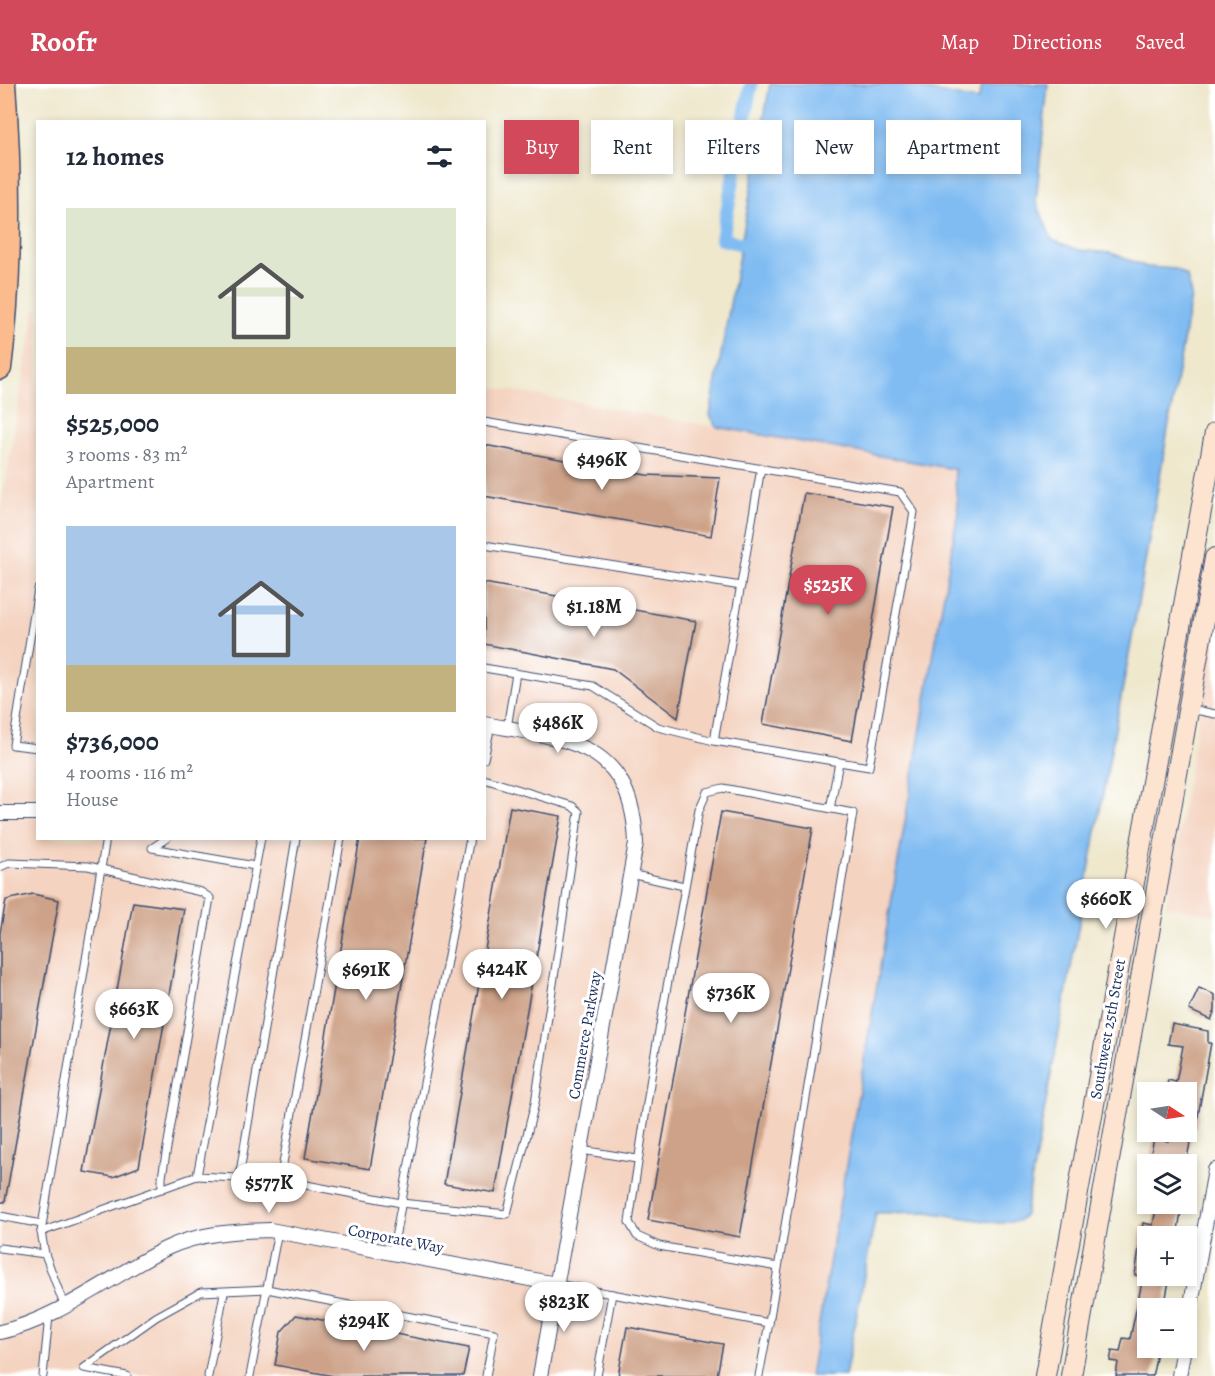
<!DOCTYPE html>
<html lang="en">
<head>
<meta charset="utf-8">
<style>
  body { margin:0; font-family:Alegreya,serif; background:#f6f6f7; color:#1f2937; height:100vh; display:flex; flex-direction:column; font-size:22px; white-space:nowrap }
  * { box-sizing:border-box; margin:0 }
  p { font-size:20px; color:#747a83 }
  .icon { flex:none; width:33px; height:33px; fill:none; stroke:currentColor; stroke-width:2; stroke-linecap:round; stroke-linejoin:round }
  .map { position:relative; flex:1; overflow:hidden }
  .sheet { position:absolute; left:36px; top:36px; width:450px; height:720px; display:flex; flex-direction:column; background:#fff; border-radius:0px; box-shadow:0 3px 9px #0003 }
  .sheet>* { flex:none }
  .hud { position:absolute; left:504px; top:36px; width:570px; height:54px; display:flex; gap:12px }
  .needle { width:39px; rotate:102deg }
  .buttons { position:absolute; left:1137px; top:998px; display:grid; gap:12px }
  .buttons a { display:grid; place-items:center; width:60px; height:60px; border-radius:0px; background:#fff; box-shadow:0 3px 9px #0003; font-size:30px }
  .price { position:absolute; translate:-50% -51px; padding:0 14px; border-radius:21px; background:#fff; color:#222; font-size:20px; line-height:39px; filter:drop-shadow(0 2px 3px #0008) }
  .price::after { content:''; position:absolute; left:50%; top:36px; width:18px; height:14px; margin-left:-9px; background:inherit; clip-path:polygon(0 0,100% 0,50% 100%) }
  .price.selected { background:#d1495b; color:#fff }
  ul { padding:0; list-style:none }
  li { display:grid; align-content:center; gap:12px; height:318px; padding:0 30px }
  li span { display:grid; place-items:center; height:186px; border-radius:0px; color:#555 }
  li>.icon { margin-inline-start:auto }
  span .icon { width:108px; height:108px; fill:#fffc; stroke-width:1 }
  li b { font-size:26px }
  h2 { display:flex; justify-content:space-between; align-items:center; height:72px; padding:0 30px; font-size:26px }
  .chip { padding:0 21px; border-radius:0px; background:#fff; box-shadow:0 3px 9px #0003; font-size:21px; line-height:54px }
  .chip.selected { background:#d1495b; color:#fff }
  header { display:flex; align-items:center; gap:36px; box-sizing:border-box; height:84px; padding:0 30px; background:#d1495b; color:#fff }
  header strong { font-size:28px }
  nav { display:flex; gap:33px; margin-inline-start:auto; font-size:21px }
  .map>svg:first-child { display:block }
  .built { fill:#f4d3c0 }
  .water { fill:#80bcf2; stroke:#4e76a8; stroke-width:1.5 }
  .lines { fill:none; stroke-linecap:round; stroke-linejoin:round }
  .canal { stroke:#80bcf2; stroke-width:14 }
  .building { fill:#cea288 }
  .lane-casing { stroke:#3b4b6f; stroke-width:9 }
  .street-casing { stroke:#3b4b6f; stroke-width:16 }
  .secondary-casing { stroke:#3b4b6f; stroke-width:22 }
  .primary-casing { stroke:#3b4b6f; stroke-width:25 }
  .lane { stroke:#fff; stroke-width:7 }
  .street { stroke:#fff; stroke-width:14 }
  .secondary { stroke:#fde4d1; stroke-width:20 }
  .primary { stroke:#fbbb8d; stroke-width:22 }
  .labels { text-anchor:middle; stroke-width:6; stroke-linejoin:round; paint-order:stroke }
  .street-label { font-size:16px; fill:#1b2f5e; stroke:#fff }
</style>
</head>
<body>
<header>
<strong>Roofr</strong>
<nav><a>Map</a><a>Directions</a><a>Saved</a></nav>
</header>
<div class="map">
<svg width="1215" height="1292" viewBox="0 0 1215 1292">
  <rect width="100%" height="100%" fill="#fff"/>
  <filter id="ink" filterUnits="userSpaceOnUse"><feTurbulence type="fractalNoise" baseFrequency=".0167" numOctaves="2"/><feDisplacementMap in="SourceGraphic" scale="12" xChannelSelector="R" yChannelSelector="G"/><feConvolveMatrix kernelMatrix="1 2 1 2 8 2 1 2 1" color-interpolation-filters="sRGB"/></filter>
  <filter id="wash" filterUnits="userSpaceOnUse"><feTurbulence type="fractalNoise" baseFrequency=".008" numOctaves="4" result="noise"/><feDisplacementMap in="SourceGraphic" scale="24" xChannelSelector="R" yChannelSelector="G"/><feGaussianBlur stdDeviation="1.35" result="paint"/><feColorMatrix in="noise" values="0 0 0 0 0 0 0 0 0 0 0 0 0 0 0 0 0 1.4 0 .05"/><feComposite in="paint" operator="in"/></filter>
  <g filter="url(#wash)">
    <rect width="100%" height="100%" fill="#efe8cd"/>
    <g class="built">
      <path d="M35 224H38V754H484L485 302 954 385 958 428 810 1292H0V430Z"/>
      <path d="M1215 536V831L1166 822Z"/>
    </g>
    <path class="water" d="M770 0H897L978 16 983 0H1048L1036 117 1052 156 1079 166 1111 169 1147 183 1176 185 1187 192 1191 212 1132 554 1025 1131 1018 1137 998 1139 927 1128 876 1129 845 1292H810L958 428 954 385 717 343 710 331Z"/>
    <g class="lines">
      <path class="canal" d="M751 0 722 155 759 164"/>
    </g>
    <g id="blocks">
      <g class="building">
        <path d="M484 361 646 391 720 394 711 452 484 412Z"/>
        <path d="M804 409 893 423 852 657 763 640Z"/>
        <path d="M484 499 696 537 678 634 613 585 484 560Z"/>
        <path d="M510 723 561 732 495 1109 444 1100Z"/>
        <path d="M721 728 813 744 740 1153 648 1136Z"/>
        <path d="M360 754H427L370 1085 305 1074Z"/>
        <path d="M33 810 59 816 5 1118H0V849L6 816Z"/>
        <path d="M133 818 184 825 139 1083 113 1093 84 1088Z"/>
        <path d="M1199 904 1215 911V926L1211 936 1189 926Z"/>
        <path d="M1172 940 1208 947V959H1211L1196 1043 1186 1042V1008H1166L1168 996 1176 998 1183 962 1168 960Z"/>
        <path d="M1170 1047H1192L1186 1081 1150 1074 1154 1054 1168 1057Z"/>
        <path d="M1157 1119H1180L1182 1122 1177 1152H1148V1191H1170L1165 1219H1162L1161 1224H1148V1263H1158L1154 1284 1152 1292H1116L1118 1278 1110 1277 1112 1267 1120 1268 1123 1254 1130 1255 1143 1193 1135 1191 1143 1139 1153 1141Z"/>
        <path d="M296 1231 469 1264 463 1292H334L275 1281 281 1248Z"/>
        <path d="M627 1243 723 1260 717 1292H618Z"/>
      </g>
    </g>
  </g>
  <g filter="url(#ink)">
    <use href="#blocks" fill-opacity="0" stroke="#3b4b6f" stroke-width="1.5"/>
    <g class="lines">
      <defs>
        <g id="lane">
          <path d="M484 338 900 408 914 428 869 683 714 657 658 643 593 602 484 584"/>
          <path d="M484 461 741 502"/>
          <path d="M38 505 13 661 38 664"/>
          <path d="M1191 625 1215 630"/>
          <path d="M507 644 516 589"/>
          <path d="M714 657 761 384"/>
          <path d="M484 675 491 641"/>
          <path d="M830 725 839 678"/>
          <path d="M167 754 152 764 255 782"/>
          <path d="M261 754 197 1092 280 1096 401 1119 507 1130 535 1019 579 728 572 722 484 695"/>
          <path d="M0 783 9 779 88 782 201 808 210 814 162 1093V1105"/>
          <path d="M630 790 684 802"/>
          <path d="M581 1066 637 1075"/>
          <path d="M239 1094 296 754"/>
          <path d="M280 1096 341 754"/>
          <path d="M0 1132 42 1140"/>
          <path d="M41 1148 106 754"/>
          <path d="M0 1164 45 1170"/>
          <path d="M392 1170 470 754"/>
          <path d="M556 1200 612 1210 597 1292"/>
          <path d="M612 1210 769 1239"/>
          <path d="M64 1221 45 1170 41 1148 197 1092"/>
          <path d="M43 1292 49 1232"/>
          <path d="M127 1292 84 1284 156 1233 201 1208 267 1205 494 1249 486 1292"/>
          <path d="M208 1292 224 1209"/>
          <path d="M250 1292 278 1147"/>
          <path d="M759 1292 769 1239 853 729 723 704 707 708 699 726 653 980 629 1138 637 1152 659 1162 778 1183"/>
        </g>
        <g id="street">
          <path d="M484 640C567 655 632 657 636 759L540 1292"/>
          <path d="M0 729H38"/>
          <path d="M0 1248C57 1236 114 1190 167 1164 199 1149 235 1147 270 1146L556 1200"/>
          <path d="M1186 1248 1215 1086"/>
          <path d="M1179 1292 1184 1263"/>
        </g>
        <g id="secondary">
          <path d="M1045 1292 1215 349"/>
          <path d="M1071 1292 1215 474"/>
        </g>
        <path id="primary" d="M0 284C12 190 11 94 4 0"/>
      </defs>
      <use href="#lane" class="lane-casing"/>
      <use href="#street" class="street-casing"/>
      <use href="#secondary" class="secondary-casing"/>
      <use href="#primary" class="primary-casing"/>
      <use href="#lane" class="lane"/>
      <use href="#street" class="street"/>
      <use href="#secondary" class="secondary"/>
      <use href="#primary" class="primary"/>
    </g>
  </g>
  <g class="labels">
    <g class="street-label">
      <text transform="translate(1107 945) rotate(-80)" y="6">Southwest 25th Street</text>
      <text transform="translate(584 951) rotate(-80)" y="6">Commerce Parkway</text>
      <text transform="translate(396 1154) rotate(11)" y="6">Corporate Way</text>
    </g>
  </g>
</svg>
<div class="buttons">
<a><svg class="needle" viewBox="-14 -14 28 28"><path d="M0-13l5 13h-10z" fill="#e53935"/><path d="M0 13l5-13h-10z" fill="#747a83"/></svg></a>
<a><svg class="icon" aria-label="layers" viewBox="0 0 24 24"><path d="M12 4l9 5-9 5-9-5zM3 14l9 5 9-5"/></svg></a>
<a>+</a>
<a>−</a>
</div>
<b class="price" style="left:602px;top:407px">$496K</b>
<b class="price selected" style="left:828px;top:532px">$525K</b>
<b class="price" style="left:594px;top:554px">$1.18M</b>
<b class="price" style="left:558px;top:670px">$486K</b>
<b class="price" style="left:1106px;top:846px">$660K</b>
<b class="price" style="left:502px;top:916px">$424K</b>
<b class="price" style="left:366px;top:917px">$691K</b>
<b class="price" style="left:731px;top:940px">$736K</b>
<b class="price" style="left:134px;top:956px">$663K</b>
<b class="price" style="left:269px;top:1130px">$577K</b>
<b class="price" style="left:564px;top:1249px">$823K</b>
<b class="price" style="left:364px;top:1268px">$294K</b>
<div class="hud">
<a class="chip selected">Buy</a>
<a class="chip">Rent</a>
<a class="chip">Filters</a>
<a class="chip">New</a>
<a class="chip">Apartment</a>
</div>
<section class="sheet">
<h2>12 homes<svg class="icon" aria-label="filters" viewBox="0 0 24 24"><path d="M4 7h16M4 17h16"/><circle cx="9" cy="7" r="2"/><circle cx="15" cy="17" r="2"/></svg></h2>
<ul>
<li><span style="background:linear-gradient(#dfe7d0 75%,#c2b280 0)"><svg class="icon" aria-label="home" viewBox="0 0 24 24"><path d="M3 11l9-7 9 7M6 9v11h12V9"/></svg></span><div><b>$525,000</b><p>3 rooms · 83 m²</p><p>Apartment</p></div></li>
<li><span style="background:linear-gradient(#a9c7e8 75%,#c2b280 0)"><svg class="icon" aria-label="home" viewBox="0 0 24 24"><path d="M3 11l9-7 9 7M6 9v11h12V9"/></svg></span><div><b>$736,000</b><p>4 rooms · 116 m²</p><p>House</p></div></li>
</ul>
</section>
</div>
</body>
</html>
